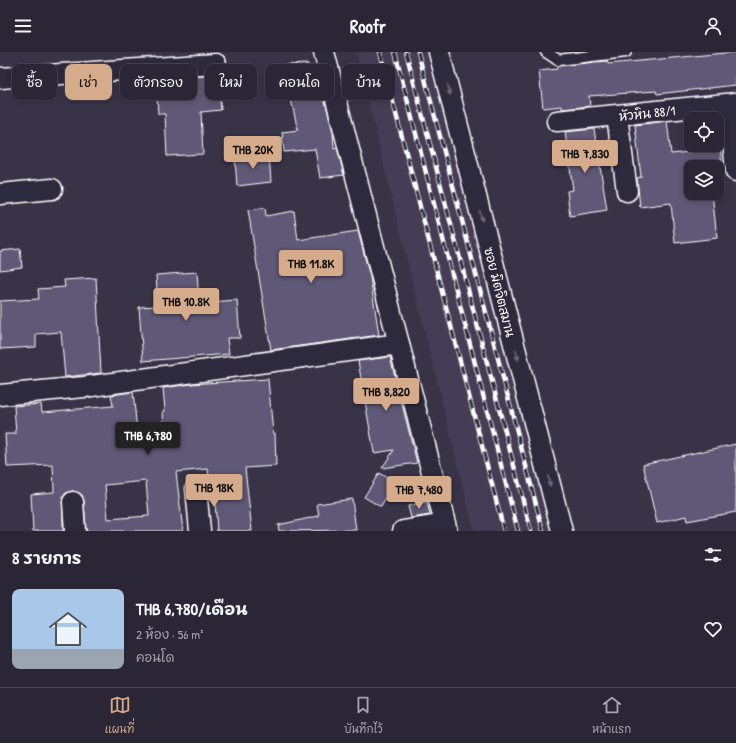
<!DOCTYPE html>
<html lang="th">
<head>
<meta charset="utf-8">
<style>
  body { margin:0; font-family:"Patrick Hand","Playpen Sans Thai",sans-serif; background:#332e3e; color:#f1f3f6; height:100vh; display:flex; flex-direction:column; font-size:15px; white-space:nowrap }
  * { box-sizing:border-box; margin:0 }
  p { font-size:13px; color:#a6a5ad }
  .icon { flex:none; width:22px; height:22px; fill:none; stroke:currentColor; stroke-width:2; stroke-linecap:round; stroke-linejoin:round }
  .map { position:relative; height:479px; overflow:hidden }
  .details { display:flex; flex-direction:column; background:#2b2636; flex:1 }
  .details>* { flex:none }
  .top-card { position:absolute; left:12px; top:12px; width:400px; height:36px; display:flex; gap:8px }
  .controls { position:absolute; left:684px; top:60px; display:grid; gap:8px }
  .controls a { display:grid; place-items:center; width:40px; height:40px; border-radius:8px; background:#2b2636; box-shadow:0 2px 6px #0003,0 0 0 1px #474351; font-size:20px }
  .price { position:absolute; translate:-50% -34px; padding:0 9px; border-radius:4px; background:#d6ab8b; color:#111; font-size:13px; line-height:26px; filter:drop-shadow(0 1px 2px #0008) }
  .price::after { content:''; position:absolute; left:50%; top:24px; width:12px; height:9px; margin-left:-6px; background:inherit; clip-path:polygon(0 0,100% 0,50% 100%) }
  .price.active { background:#222; color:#fff }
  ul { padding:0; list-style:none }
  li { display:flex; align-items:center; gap:12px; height:100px; padding:0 12px }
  li span { display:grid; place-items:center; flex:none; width:112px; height:80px; border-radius:8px; color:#555 }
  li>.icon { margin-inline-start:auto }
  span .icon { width:48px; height:48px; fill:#fffc; stroke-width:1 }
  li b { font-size:17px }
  h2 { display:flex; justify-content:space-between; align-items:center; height:48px; padding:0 12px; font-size:17px }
  .tag { padding:0 14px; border-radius:8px; background:#2b2636; box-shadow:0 2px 6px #0003,0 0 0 1px #474351; font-size:14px; line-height:36px }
  .tag.active { background:#d6ab8b; color:#111 }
  header { display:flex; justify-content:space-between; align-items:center; height:52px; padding:0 12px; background:#2b2636; font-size:18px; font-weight:700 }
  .tab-bar { display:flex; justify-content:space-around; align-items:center; height:56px; border-top:1px solid #474351; background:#2b2636; font-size:11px; color:#a6a5ad }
  .tab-bar a { display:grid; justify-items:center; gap:2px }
  .tab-bar .active { color:#d6ab8b }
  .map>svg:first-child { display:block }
  .built { fill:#443e56 }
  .building { fill:#5f5976; stroke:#fff; fill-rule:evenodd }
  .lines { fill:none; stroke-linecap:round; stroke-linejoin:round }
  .lane-casing { stroke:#fff; stroke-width:13 }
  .street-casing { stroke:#fff; stroke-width:23 }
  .lane { stroke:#2f2a3d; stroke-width:10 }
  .street { stroke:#2f2a3d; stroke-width:20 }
  .rail-casing { stroke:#fff; stroke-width:4.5 }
  .rail { stroke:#2f2a3d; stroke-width:3; stroke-dasharray:9; stroke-linecap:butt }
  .oneway { fill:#6d6a77 }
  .labels { text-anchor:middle; stroke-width:3.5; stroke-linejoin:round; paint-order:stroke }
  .street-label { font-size:13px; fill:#fff; stroke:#2f2a3d }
</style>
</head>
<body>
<header><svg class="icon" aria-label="menu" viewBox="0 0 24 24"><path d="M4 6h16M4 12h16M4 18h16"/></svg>Roofr<svg class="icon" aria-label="person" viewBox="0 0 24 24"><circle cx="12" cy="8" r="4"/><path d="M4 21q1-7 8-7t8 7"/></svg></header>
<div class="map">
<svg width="736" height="479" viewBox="0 0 736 479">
  <rect width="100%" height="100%" fill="#393348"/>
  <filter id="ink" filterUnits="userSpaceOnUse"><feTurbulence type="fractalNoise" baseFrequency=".025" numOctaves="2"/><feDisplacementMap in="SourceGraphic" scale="8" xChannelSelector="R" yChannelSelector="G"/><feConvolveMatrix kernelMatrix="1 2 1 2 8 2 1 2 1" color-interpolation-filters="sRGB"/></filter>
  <g filter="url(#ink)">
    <path class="built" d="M356 0H432L557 479H474Z"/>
    <g class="building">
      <path d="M736 0V33L657 42 656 39 589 44 590 54 562 57V54L543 56 539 19 557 17V14L607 9 608 12Z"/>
      <path d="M308 12 309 18H317L333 80 334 97 337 96 344 123 320 126 315 97 284 100 282 80 298 78 283 13Z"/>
      <path d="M218 23 221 58 201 60 203 102 167 104 165 62H158L156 27Z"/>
      <path d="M667 69 671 102 707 98V93H720L722 115H691V141H712L717 186 675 191 671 151 640 155 637 126 641 125 635 73Z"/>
      <path d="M594 77 607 158 570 164 567 139 573 138 565 80Z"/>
      <path d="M269 103 271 130 237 134 235 107Z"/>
      <path d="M265 156 266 164 294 159 298 188 358 179 370 225 379 283 271 298 248 158Z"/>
      <path d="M20 197 22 215 0 218V199Z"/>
      <path d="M197 220 199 251 237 248 240 286H227L229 302 143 309 139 255 158 254 156 223Z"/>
      <path d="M96 226 101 321 65 325 61 280 36 282V295L0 297V249L39 247 38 237 65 235 64 228Z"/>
      <path d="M390 305 417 411 382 416 394 398 374 401 358 309Z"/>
      <path d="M268 327 273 382 275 381 276 414 245 416 252 479H217L215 449H212L208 417 176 420 183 479H86L84 449 82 443 73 439 66 441 63 445V479H33L31 442 54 440 53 413 7 415 5 382H16L14 354 41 352 42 360 113 354 111 343 133 340 137 379 164 378 163 359H165L163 336 191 332ZM146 429 149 464 108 467 105 433Z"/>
      <path d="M736 392V460L687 469 686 464 657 471 643 412Z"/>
      <path d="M379 421 395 431 381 455 364 445Z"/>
      <path d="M352 447 356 478 279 479 278 473 319 464 317 452Z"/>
      <path d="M427 450 430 463 411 466 408 454Z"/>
    </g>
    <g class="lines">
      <defs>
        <path id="lane" d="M546 0 558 8 626 0"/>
        <g id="street">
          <path d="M324 0 447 479"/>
          <path d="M439 0 562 479"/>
          <path d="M0 26 216 12"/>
          <path d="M729 52 736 119"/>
          <path d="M617 64 627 139"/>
          <path d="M557 69 736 51"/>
          <path d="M0 142 52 137"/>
          <path d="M0 343 84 335 399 292"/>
          <path d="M196 436 200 479"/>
          <path d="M73 450 75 479"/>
          <path d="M403 479 445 472"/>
        </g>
      </defs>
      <use href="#lane" class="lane-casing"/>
      <use href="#street" class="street-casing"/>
      <use href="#lane" class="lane"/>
      <use href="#street" class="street"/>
      <defs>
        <g id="rail">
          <path d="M380 0 504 479"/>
          <path d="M395 0 518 479"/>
          <path d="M406 0 531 479"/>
          <path d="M418 0 543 479"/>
        </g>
      </defs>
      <use href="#rail" class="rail-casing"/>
      <use href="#rail" class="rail"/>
    </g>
    <defs><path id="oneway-solid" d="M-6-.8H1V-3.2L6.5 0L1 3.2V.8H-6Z"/></defs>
    <g class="oneway">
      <use href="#oneway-solid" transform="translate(449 38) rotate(76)"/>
      <use href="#oneway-solid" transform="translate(481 164) rotate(76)"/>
      <use href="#oneway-solid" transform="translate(517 303) rotate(76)"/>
      <use href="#oneway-solid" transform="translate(549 429) rotate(76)"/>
    </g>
  </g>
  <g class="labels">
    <g class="street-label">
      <text transform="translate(647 61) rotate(-6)" y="5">หัวหิน 88/1</text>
      <text transform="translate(500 240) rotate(76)" y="5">ซอย มิตจิตสมาน</text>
    </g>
  </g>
</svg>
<div class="controls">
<a><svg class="icon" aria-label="locate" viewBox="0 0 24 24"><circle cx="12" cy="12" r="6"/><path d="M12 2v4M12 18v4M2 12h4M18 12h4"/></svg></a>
<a><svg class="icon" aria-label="layers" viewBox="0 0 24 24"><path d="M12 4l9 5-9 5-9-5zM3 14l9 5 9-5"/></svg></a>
</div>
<b class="price" style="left:253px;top:118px">THB 20K</b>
<b class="price" style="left:585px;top:122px">THB 7,830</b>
<b class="price" style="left:311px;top:232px">THB 11.8K</b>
<b class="price" style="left:186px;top:270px">THB 10.8K</b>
<b class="price" style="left:386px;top:360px">THB 8,820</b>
<b class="price active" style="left:148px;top:404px">THB 6,780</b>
<b class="price" style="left:214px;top:456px">THB 18K</b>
<b class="price" style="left:419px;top:458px">THB 7,480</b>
<div class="top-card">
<a class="tag">ซื้อ</a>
<a class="tag active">เช่า</a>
<a class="tag">ตัวกรอง</a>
<a class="tag">ใหม่</a>
<a class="tag">คอนโด</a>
<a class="tag">บ้าน</a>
</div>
</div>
<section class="details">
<h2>8 รายการ<svg class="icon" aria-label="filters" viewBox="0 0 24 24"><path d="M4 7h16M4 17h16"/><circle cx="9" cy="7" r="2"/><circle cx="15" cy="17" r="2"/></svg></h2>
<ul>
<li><span style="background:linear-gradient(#a9c7e8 75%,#9aa5b1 0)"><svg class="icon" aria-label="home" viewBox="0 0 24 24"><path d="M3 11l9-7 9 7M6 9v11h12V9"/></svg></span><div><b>THB 6,780/เดือน</b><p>2 ห้อง · 56 m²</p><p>คอนโด</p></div><svg class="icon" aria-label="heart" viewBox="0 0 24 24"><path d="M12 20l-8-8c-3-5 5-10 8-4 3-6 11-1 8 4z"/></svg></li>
</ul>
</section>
<nav class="tab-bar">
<a class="active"><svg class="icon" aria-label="map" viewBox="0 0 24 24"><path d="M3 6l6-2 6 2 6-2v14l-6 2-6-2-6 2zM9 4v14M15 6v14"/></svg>แผนที่</a>
<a><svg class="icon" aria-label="saved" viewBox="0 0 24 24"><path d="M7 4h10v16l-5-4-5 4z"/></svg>บันทึกไว้</a>
<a><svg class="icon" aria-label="home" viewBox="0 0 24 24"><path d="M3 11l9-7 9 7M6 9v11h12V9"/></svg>หน้าแรก</a>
</nav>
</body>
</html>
